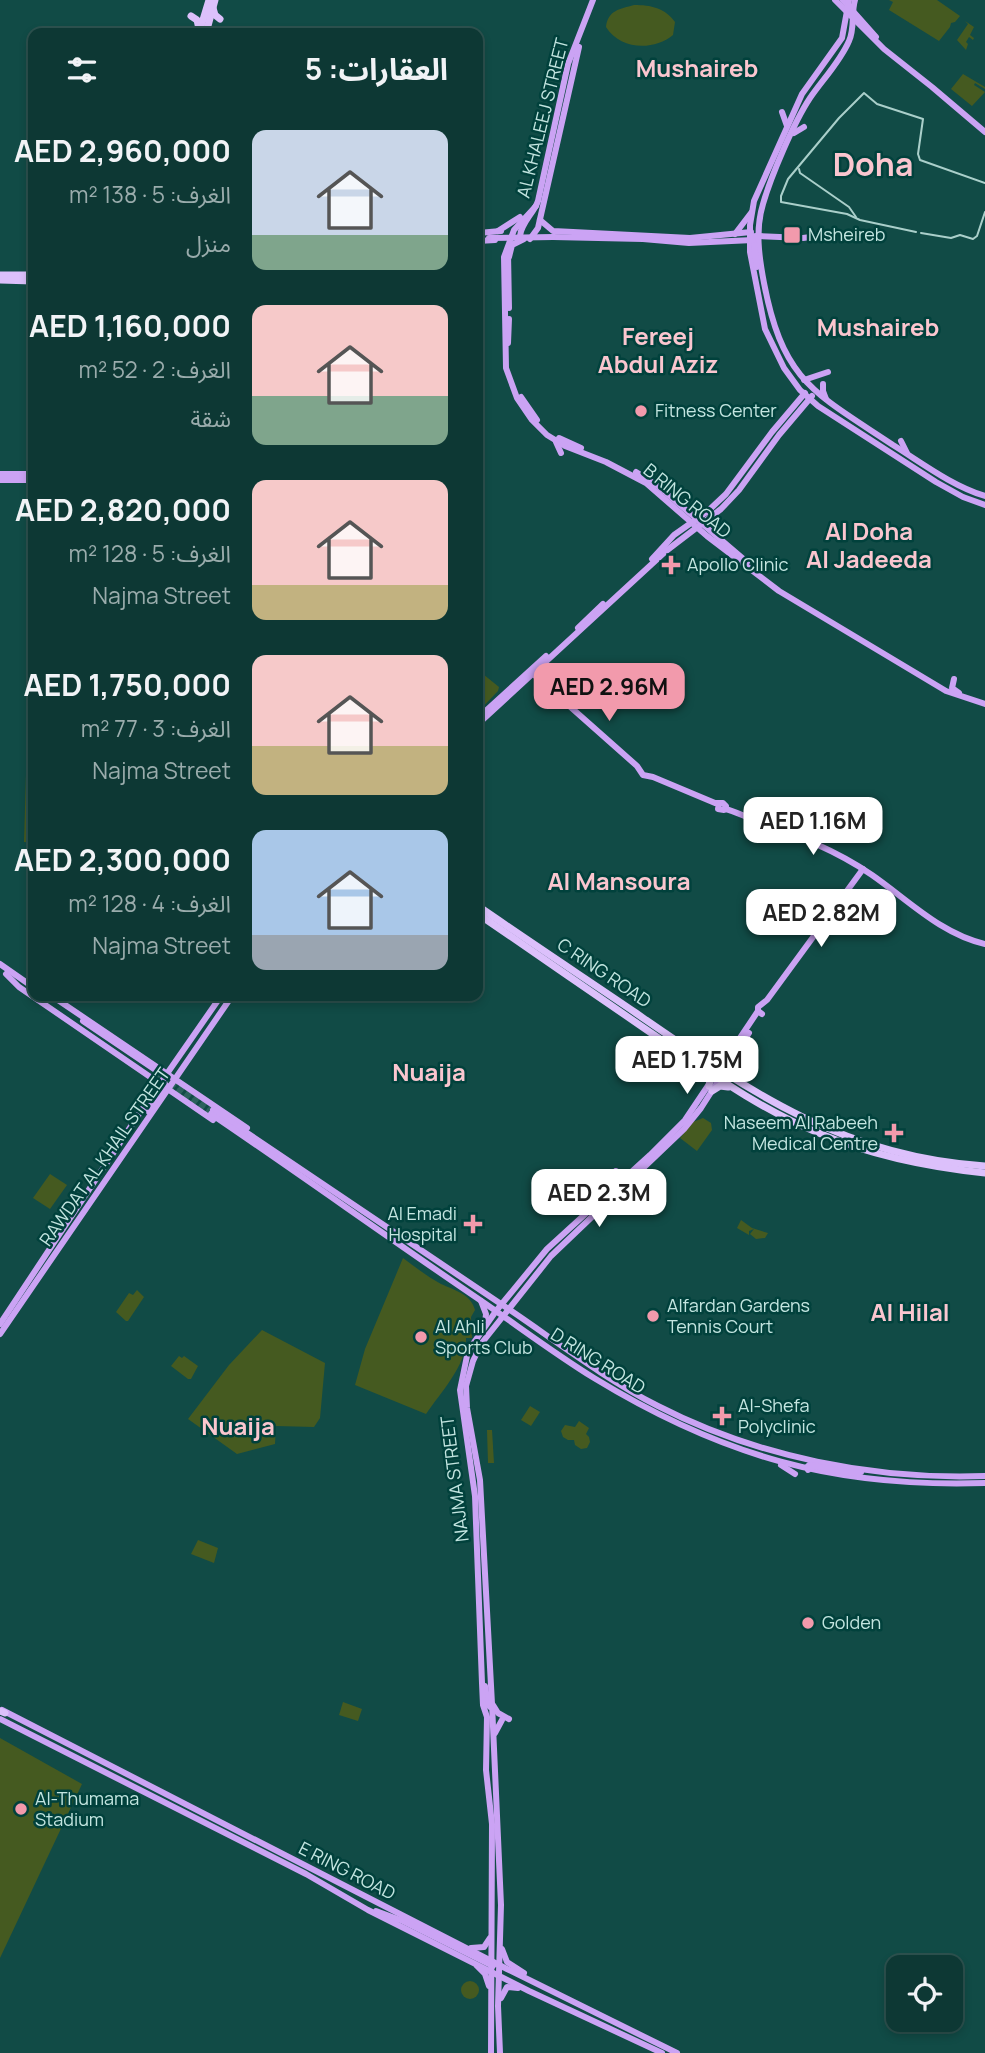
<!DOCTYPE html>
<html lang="ar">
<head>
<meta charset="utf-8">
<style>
  body { margin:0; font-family:Manrope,"Noto Sans Arabic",sans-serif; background:#163f3c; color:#f1f3f6; direction:rtl; height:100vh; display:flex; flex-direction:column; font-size:26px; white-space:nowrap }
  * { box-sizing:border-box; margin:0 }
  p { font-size:23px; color:#9aacac }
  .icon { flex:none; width:38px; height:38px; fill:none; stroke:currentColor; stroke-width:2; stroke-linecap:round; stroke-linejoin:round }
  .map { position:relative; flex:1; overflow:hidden; direction:ltr }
  .details { position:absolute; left:28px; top:28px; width:455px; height:973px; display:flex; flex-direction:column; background:#0d3834; border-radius:14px; box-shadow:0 4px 10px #0003,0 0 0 2px #2d524f; direction:rtl }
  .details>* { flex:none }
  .buttons { position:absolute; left:886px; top:1955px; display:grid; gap:14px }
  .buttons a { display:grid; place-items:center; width:77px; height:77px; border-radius:14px; background:#0d3834; box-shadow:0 4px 10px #0003,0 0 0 2px #2d524f; font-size:35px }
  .price { position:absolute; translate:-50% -60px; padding:0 16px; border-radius:14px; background:#fff; color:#222; font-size:23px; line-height:46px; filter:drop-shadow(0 2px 4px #0008) }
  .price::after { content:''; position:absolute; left:50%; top:42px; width:21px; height:16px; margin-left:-10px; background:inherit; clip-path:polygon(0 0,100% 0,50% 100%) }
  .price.active { background:#f29aac; color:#111 }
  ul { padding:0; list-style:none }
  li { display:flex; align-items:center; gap:21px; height:175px; padding:0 35px }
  li span { display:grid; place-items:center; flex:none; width:196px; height:140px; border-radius:14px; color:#555 }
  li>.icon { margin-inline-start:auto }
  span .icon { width:84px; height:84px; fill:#fffc; stroke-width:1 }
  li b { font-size:30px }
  h2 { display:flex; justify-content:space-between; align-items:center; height:84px; padding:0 35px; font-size:30px }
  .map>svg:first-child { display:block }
  .green { fill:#455a20 }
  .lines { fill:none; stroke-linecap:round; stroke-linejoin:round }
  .major-tunnel { stroke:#2c625d; stroke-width:6; stroke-dasharray:6 3; stroke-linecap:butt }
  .major { stroke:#cba3f4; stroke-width:6 }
  .highway { stroke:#dcc0fb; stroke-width:7 }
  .tram { stroke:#aacfca; stroke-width:2 }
  .major-bridge { stroke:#cba3f4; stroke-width:6 }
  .poi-dot { fill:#f29aac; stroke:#01413c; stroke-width:2.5 }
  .labels { text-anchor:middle; stroke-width:5; stroke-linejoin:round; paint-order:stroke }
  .street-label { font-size:18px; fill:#c3e5e0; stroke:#01413c }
  .poi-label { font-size:18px; fill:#c3e5e0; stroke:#01413c; text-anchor:start }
  .district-label { font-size:24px; font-weight:bold; fill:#fac6cf; stroke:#01413c }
  .town-label { font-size:32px; font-weight:bold; fill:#fac6cf; stroke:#01413c }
</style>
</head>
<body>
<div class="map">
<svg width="985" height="2053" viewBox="0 0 985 2053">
  <rect width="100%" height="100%" fill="#114b46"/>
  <g class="green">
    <path d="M889 0H937L960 16 955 22 951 23 950 27 939 41 889 10 893 2Z"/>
    <path d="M634 5C651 5 665 8 675 22L673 35C654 51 620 50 606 27 608 10 620 9 634 5Z"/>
    <path d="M965 21 974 27 970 35 974 38 973 40 969 37 966 42 968 44 966 50 957 40 968 24Z"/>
    <path d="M963 74 985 87V89L975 83 974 85 985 92 972 106 951 89Z"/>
    <path d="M478 670 499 687 498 691 478 712Z"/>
    <path d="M27 739H33V843L24 842Z"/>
    <path d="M703 1118 711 1123 712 1130 697 1151 680 1138 693 1122Z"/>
    <path d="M50 1174 67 1185 50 1209 33 1198Z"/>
    <path d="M741 1220 752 1228 768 1233 765 1238 756 1239 750 1234 754 1229 749 1231V1235L737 1228Z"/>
    <path d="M403 1258C415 1267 428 1277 441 1284 454 1290 471 1294 475 1310L471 1317 472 1338H466C467 1365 441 1392 426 1414L355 1385 365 1349Z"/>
    <path d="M137 1290 144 1297 128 1321H126L116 1312 129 1293 133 1295Z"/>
    <path d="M262 1330 325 1363 320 1418 314 1427 276 1426 275 1444 237 1454 188 1419 229 1365Z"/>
    <path d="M179 1356 182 1358 184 1356 198 1366 191 1379H188L171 1366Z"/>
    <path d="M530 1406 540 1412 531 1426 521 1420Z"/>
    <path d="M579 1421 589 1428 586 1434 589 1437 590 1442 587 1448 581 1449 575 1445 574 1440H568L563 1437 561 1431 565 1425 575 1427Z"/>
    <path d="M487 1430H492L494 1463H488Z"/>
    <path d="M198 1540 218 1548 214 1563 191 1554Z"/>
    <path d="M343 1702 362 1709 358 1721 339 1715Z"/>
    <path d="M0 1738 82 1784 0 1958Z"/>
    <circle cx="470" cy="1990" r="9"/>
  </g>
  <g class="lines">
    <g class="major-tunnel">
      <path d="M157 1071 213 1110"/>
      <path d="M154 1075 211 1114"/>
    </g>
    <g class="major">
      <path d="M835 0 884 49 932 87 985 132"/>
      <path d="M843 0 876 37"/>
      <path d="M849 0 842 38 802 94 754 201 750 225V252L765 329 784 368 800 390 818 406 936 482 963 497 985 505"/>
      <path d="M855 0C851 14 855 28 849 41 840 62 823 79 810 98 794 122 771 176 763 204 755 230 759 257 764 283 783 382 815 393 893 445 922 463 952 486 985 496"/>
      <path d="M782 112 787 126"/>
      <path d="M794 133 804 127"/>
      <path d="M536 206 514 230 504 257 506 368 517 398 532 420 547 435 565 446 606 462 646 483 707 536 779 591 946 691 985 704"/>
      <path d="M540 220 553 231 573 232 690 238 751 232"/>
      <path d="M498 231 520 217"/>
      <path d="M478 233 501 231"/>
      <path d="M735 234 751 213"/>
      <path d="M753 236 757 267"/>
      <path d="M756 236 803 238 818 236"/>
      <path d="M553 237 643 239 689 243 753 240"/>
      <path d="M523 239 520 236C521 223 534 213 538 201L568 64 593 0"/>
      <path d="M530 239 538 228 579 47"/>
      <path d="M478 241 495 240"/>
      <path d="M508 253 509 308"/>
      <path d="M509 257 512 245 524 239"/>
      <path d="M508 343 509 319"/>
      <path d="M804 380 828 372"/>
      <path d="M823 384V391L826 399"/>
      <path d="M521 397 537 420"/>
      <path d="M559 438 581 448"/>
      <path d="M901 441 907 453"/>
      <path d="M556 442 561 453"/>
      <path d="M636 472 658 486 747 562"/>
      <path d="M0 474H33"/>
      <path d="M0 480H33"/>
      <path d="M652 559 674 535 708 511 726 494 772 432 805 393"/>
      <path d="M578 628 603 604"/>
      <path d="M531 672 637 766 643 775 653 777 715 803H723L726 806 724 810 718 809 719 803"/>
      <path d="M954 679 952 688 959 693"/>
      <path d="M478 718 546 656"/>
      <path d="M478 724 666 551 721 509 739 490 779 435 812 396"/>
      <path d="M725 809C735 811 745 817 755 820 796 835 836 850 872 875 908 900 941 934 985 944"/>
      <path d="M0 964 33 987"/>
      <path d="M6 974 19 987 213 1120"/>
      <path d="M52 996 247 1128"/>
      <path d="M762 1014 758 1011V1007L767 1000 863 869"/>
      <path d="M83 1021 157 1071"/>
      <path d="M213 1110C308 1174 403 1238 498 1302 551 1337 601 1377 658 1406 757 1457 874 1480 985 1476"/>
      <path d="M148 1111 166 1085"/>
      <path d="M211 1114C301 1175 390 1239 480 1300 518 1326 555 1354 594 1378 722 1456 834 1488 985 1483"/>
      <path d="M615 1186 617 1179 616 1171"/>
      <path d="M616 1196 628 1194"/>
      <path d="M481 1301 486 1314 485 1324"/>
      <path d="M0 1324 141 1111 221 996"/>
      <path d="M0 1334 232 996"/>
      <path d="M781 1465 795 1474"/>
      <path d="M808 1470 807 1467 809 1465 852 1473 861 1472"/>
      <path d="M485 1686 488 1705 490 1707 492 1706"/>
      <path d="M493 1705 498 1713 509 1719"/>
      <path d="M2 1710 507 1969 677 2053"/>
      <path d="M0 1719 306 1874 368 1910 529 1991 662 2053"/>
      <path d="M495 1733 502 1720"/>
      <path d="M376 1911 403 1921 493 1966"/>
      <path d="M471 1948 484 1947 490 1938"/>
      <path d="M502 1949 507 1962 524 1973"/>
      <path d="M477 1966 485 1974 489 1986"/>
      <path d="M501 1998 507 1987 518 1988"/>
      <path d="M491 2053 492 1824 486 1770 487 1717 483 1705 482 1683 475 1496 460 1390 468 1351 496 1311 547 1249 650 1155 685 1120 758 1011"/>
      <path d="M500 2053 498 2006 501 1905 492 1704 480 1480 467 1408 466 1386 473 1361 481 1344 551 1256 684 1129 701 1108 749 1033"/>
    </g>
    <g class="highway">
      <path d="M213 8 215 15 220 19"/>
      <path d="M191 16 197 20 199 29"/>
      <path d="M199 33 209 0"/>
      <path d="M206 33 215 0"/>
      <path d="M0 275H33"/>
      <path d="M0 280 33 281"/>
      <path d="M478 906C530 942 583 977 636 1013 749 1091 842 1157 985 1166"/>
      <path d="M478 914C538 955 597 996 657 1037 710 1073 761 1110 821 1134 873 1156 928 1167 985 1173"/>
      <path d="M712 1063H719L729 1057"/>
      <path d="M731 1063 730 1070 734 1078"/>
      <path d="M706 1072 710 1079 709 1086"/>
      <path d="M712 1091 720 1086 728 1087"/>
      <path d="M0 1711 5 1713"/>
    </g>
    <g class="tram">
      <path d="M799 169 800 173 849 207 856 217"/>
      <path d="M916 232 860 220 847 214 781 202V196L788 179 839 118 864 93 877 104 923 119 918 154 920 160 985 183"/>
      <path d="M921 233 951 238 960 235 973 239 977 236 985 212"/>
    </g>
    <path class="major-bridge" d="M489 238 553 237"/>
  </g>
  <g class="poi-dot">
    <rect x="783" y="226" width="18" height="18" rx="3.5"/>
    <circle cx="641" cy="411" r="7"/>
    <path d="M667.5 554.5h7v7h7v7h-7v7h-7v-7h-7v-7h7z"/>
    <path d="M890.5 1122.5h7v7h7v7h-7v7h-7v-7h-7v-7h7z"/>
    <path d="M469.5 1213.5h7v7h7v7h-7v7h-7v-7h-7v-7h7z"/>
    <circle cx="653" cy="1316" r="7"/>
    <circle cx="421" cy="1337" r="7"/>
    <path d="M718.5 1405.5h7v7h7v7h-7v7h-7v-7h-7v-7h7z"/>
    <circle cx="808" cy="1623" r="7"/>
    <circle cx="21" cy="1809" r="7"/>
  </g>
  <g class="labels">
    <g class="street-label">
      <text transform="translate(543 118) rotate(-76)" y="6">AL KHALEEJ STREET</text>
      <text transform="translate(687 501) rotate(39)" y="6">B RING ROAD</text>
      <text transform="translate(604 973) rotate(34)" y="6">C RING ROAD</text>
      <text transform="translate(105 1157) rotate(-55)" y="6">RAWDAT AL KHAIL STREET</text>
      <text transform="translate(598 1361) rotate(32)" y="6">D RING ROAD</text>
      <text transform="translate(455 1479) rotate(-97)" y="6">NAJMA STREET</text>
      <text transform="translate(347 1871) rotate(27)" y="6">E RING ROAD</text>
    </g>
    <g class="poi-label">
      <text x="808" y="241">Msheireb</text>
      <text x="655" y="417">Fitness Center</text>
      <text x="687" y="571">Apollo Clinic</text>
      <text x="878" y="1129" text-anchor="end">Naseem Al Rabeeh<tspan x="878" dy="21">Medical Centre</tspan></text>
      <text x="457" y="1220" text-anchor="end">Al Emadi<tspan x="457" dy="21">Hospital</tspan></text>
      <text x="667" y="1312">Alfardan Gardens<tspan x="667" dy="21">Tennis Court</tspan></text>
      <text x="435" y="1333">Al Ahli<tspan x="435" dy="21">Sports Club</tspan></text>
      <text x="738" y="1412">Al-Shefa<tspan x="738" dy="21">Polyclinic</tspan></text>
      <text x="822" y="1629">Golden</text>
      <text x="35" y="1805">Al-Thumama<tspan x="35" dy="21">Stadium</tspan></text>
    </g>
    <g class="district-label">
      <text x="697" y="77">Mushaireb</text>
      <text x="878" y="336">Mushaireb</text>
      <text x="658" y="345">Fereej<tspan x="658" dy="28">Abdul Aziz</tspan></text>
      <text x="869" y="540">Al Doha<tspan x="869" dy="28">Al Jadeeda</tspan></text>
      <text x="619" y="890">Al Mansoura</text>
      <text x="429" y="1081">Nuaija</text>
      <text x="910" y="1321">Al Hilal</text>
      <text x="238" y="1435">Nuaija</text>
    </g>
    <g class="town-label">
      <text x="873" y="176">Doha</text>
    </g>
  </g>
</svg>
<div class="buttons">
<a><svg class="icon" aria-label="locate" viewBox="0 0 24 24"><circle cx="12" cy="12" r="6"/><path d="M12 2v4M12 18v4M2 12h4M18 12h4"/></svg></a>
</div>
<b class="price active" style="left:609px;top:723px">AED 2.96M</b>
<b class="price" style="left:813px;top:857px">AED 1.16M</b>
<b class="price" style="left:821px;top:949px">AED 2.82M</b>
<b class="price" style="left:687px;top:1096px">AED 1.75M</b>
<b class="price" style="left:599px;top:1229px">AED 2.3M</b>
<section class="details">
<h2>العقارات: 5<svg class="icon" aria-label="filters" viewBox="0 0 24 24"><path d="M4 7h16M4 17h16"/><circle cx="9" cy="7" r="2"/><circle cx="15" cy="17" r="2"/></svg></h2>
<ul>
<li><span style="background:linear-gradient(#c9d6e8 75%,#7fa58c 0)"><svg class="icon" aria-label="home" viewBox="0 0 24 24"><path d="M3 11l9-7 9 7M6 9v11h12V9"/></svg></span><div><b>AED 2,960,000</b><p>الغرف: 5 · 138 m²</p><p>منزل</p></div></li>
<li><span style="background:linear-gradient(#f6c9c9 65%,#7fa58c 0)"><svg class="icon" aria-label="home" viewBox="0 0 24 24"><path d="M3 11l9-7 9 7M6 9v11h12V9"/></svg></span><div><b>AED 1,160,000</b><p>الغرف: 2 · 52 m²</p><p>شقة</p></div></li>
<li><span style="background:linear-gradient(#f6c9c9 75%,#c2b280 0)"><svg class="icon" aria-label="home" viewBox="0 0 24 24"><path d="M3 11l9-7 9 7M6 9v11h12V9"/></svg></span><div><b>AED 2,820,000</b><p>الغرف: 5 · 128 m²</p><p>Najma Street</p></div></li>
<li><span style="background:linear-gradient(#f6c9c9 65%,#c2b280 0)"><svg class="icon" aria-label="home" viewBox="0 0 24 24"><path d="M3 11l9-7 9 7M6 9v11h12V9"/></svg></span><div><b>AED 1,750,000</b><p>الغرف: 3 · 77 m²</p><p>Najma Street</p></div></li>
<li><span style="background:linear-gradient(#a9c7e8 75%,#9aa5b1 0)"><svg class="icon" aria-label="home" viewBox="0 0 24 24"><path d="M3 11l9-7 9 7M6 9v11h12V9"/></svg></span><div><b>AED 2,300,000</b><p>الغرف: 4 · 128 m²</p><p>Najma Street</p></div></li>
</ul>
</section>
</div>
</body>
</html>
